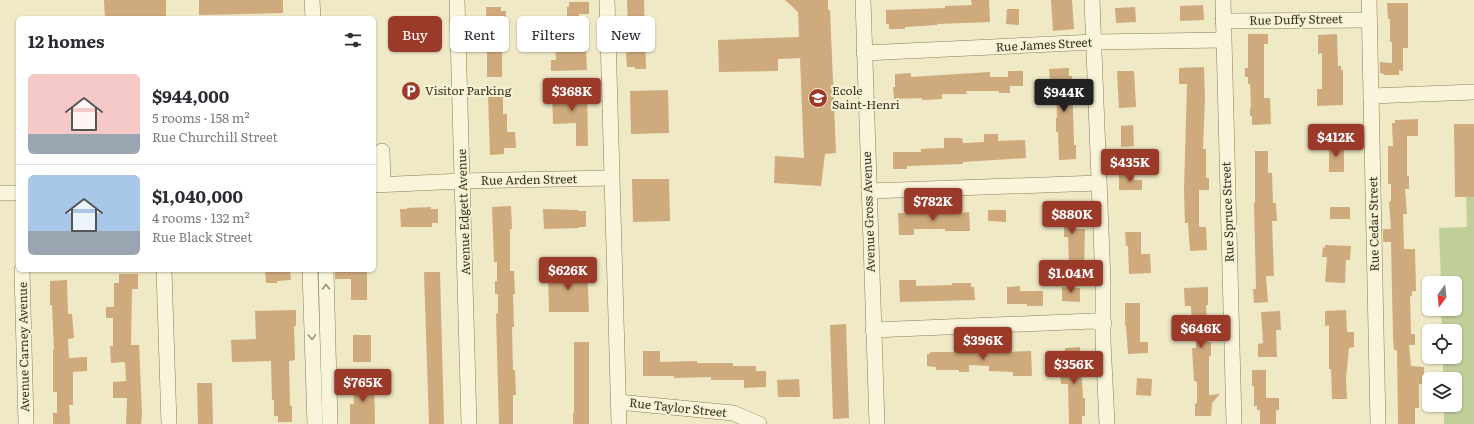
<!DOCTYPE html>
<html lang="en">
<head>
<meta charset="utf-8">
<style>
  body { margin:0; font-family:Literata,serif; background:#f7f7f7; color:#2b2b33; height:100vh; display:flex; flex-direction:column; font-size:15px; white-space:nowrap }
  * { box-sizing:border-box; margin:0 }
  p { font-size:13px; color:#7c7c81 }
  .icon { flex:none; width:22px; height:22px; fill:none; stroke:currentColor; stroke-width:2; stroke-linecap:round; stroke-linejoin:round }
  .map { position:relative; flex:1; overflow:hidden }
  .panel { position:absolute; left:16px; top:16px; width:360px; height:256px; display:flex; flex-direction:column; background:#fff; border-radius:6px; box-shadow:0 1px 3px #0004 }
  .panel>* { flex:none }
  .guide { position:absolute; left:388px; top:16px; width:380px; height:36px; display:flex; gap:8px }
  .needle { width:26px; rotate:195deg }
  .fabs { position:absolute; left:1422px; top:276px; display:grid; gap:8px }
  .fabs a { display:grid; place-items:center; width:40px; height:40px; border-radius:6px; background:#fff; box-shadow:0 1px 3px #0004; font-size:20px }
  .price { position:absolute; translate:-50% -34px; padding:0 9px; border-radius:4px; background:#9c3a2a; color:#fff; font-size:13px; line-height:26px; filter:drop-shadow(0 1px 2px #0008) }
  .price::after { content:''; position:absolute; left:50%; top:24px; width:12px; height:9px; margin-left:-6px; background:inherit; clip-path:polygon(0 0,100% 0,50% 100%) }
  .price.active { background:#222; color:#fff }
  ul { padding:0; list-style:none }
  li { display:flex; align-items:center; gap:12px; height:100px; padding:0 12px }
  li+li { border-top:1px solid #e1e1e2 }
  li span { display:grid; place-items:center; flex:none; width:112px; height:80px; border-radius:6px; color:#555 }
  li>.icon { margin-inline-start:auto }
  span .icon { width:48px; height:48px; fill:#fffc; stroke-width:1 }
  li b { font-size:17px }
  h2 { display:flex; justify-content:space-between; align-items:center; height:48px; padding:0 12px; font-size:17px }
  .chip { padding:0 14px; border-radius:6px; background:#fff; box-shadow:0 1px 3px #0004; font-size:14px; line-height:36px }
  .chip.active { background:#9c3a2a; color:#fff }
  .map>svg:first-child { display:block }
  .green { fill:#c0ce9a }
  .building { fill:#ceaa7c }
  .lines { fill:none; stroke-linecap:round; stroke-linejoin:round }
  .minor-casing { stroke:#8c7c5b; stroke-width:16 }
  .minor { stroke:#faf5da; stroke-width:15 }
  .oneway { stroke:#9a937c }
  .labels { text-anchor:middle; stroke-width:4; stroke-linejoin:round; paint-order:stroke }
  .street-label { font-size:12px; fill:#3b311f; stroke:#f7f2d6 }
  .poi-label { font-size:12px; fill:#3b311f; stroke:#f7f2d6; text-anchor:start }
</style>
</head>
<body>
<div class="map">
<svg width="1474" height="424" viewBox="0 0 1474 424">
  <rect width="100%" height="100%" fill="#efe9c6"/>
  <path class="green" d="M1466 188H1474V424H1444V405H1455V379H1443V357H1455V331H1442L1441 309H1455V283H1441L1439 228 1467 227Z"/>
  <g class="building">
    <path d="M104 0H166V18H105Z"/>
    <path d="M199 0H283V13L199 15Z"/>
    <path d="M627 0H644L646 69H635V67H627L626 53 629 52Z"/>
    <path d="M785 0H828V10H830L836 153 825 154 821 186 774 183 775 156 804 158 800 58 778 59V71L719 72 718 40 799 37 798 12Z"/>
    <path d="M971 0H989L990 22 937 24V25L905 27V29H889V24H886V10L945 8V6L972 5Z"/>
    <path d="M1051 0H1072L1074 29 1053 31Z"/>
    <path d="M569 2H589V14H579L580 50H586L587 70 551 71V60H556L554 24 567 23V7H569Z"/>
    <path d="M1387 3H1408V48H1403V71L1399 70V75H1384V74L1380 73V62L1392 63V42H1390V19H1388Z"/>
    <path d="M1203 5 1204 20 1180 21V6Z"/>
    <path d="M486 7H501V11H506V31H501L502 33H487Z"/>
    <path d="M1135 7 1136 22 1116 23 1115 8Z"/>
    <path d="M1007 9H1019V25L1006 24Z"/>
    <path d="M1248 34H1268V44H1264V98H1270L1271 124 1252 125V116H1250V107H1251L1250 84H1248V77H1245V68H1248Z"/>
    <path d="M1337 34 1338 66H1341V70H1343V105L1317 106V89H1322V53L1318 54V35Z"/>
    <rect x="487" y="51" width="15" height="26"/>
    <path d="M1204 67 1205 100 1203 149H1206V178H1209V190H1199V227H1206L1207 250 1190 251 1188 223H1185L1184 190 1187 84H1179V68Z"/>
    <path d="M1069 68V76H1072L1074 145H1076V159L1059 160 1058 132H1056V118H1057L1056 85 1055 81H1050L1049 69Z"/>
    <path d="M1008 71H1023V86H1010V93H999V91H966L967 94H942V99L922 100V98L894 99 893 87H895V74L911 73V77L990 72V77H1008Z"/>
    <path d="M1117 71H1134L1136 107 1119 108Z"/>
    <path d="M587 90 588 146H576V123L553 124 552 91Z"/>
    <path d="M668 90 669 133 631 134 630 91Z"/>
    <path d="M488 95H503V114H507V132H515L516 148H504V154L490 155Z"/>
    <path d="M1418 119V136H1407V176H1409V189H1405L1407 214H1403L1404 249H1415L1416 291H1412V296H1410L1411 334H1415V345H1409L1411 366 1424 367V384H1419V408H1415V424H1398L1397 350H1394L1393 337 1391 242H1383V229H1391L1389 202 1391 201V184H1388V146H1393L1392 123H1395V120Z"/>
    <path d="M1454 124H1474V197H1455Z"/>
    <path d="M1133 125 1134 146 1121 147V126Z"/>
    <path d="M984 134H998V141L1025 140 1026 158 963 162V164L907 166V169H893V152H921V149L944 148V138H962L963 143 984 142Z"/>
    <path d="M1329 144H1342V148H1344V172H1329Z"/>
    <path d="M1255 151H1268V173H1272L1273 203H1276L1277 221H1272L1274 276H1266L1268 302 1254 303 1253 289H1256L1254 203H1255Z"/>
    <path d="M1119 175H1134V180H1142V190H1119Z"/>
    <path d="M632 179H669L670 221 633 222Z"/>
    <path d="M1073 201 1074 229H1085L1084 269 1070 270V263H1069L1068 237H1064V216L1056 217V202Z"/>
    <path d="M511 206 512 229H510V271H514L515 294H513L514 327H512L513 370H515L516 395H513V424H499L496 314 498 313V294H495V281H497V262H494L492 207Z"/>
    <path d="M431 207V209H438V223H432V227H401L400 209H407V208Z"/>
    <rect x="1330" y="207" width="20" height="12"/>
    <path d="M543 209 578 210V211H586V227H579V228L544 229Z"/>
    <path d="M988 210H1006V222L988 221Z"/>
    <path d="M969 212 970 231H945V229H914V235H899L898 213 945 214Z"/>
    <path d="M1125 232H1141V254H1150L1151 273 1129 274 1128 246H1126Z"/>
    <path d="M1325 245 1351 246 1350 260H1346L1345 283 1325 282 1327 257H1322L1323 247 1325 248Z"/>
    <path d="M548 269H587L589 312H549Z"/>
    <path d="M265 270H290L291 280 277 281V283H266Z"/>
    <path d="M335 270H367V300H351V279H335Z"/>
    <path d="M424 272H440L444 424H429Z"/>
    <path d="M119 274H138V289H132L131 345H139L142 413 141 424H126L127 398H113V382L126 381 125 362 111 363 110 346H113V318H106V307H114V283H119Z"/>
    <path d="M67 280 68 314H72L74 338 68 339 69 358 87 357V371L73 372V405H69L70 424H53V413H57V392H53V349H54L52 305H50V281Z"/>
    <path d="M899 280H916V286L952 285V283H971V287H974L975 300 900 302Z"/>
    <path d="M1020 286V291H1043V306H1027V304H1007V287Z"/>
    <path d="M1062 287 1080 288V302L1062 301Z"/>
    <path d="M1208 287V305H1206L1208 342H1211V356H1209V395L1220 394 1212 403 1211 416H1195V404L1197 403V382L1194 381 1192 348H1196V328H1192L1191 306H1185L1184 288Z"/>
    <path d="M1125 303H1140V342H1148V353L1128 354 1126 326H1125Z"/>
    <path d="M296 310V326H294L295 360 289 361 290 406H292V422H278V416H274V400H272L271 361 232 362 231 340 256 339 255 311Z"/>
    <path d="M1346 310 1347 332H1354V347L1349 348 1346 379 1347 399H1332L1331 369H1329V325L1325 326V311Z"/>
    <path d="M1280 311 1281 330H1276L1277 357H1258V344L1263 343 1261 312Z"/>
    <path d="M846 324 849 418 833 419 830 325Z"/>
    <rect x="353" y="335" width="18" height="27"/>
    <path d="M574 342H589V424H573V413H574Z"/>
    <path d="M1080 347 1083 398H1085V416H1082V424H1069L1068 384H1061L1060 368H1066L1065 348Z"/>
    <path d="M954 350H1005L1004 352 1031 351 1032 376H1013V372L989 371V366L969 365V372H959V370H936V367L927 366V354H930V352H954Z"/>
    <path d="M643 351H660V362L697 361V363H733V366H756V371H766V387L744 388V380H711V377L674 378V376H643Z"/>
    <path d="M1252 370H1266V398H1279V410H1276V424H1260V410H1257V406H1254V386H1252Z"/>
    <path d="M1137 378 1152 379 1151 396 1136 395Z"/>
    <path d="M799 379 800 397H778L777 380Z"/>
    <path d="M374 380 375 424H350V404H354L353 381Z"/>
    <path d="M197 383H212L213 424H198Z"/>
  </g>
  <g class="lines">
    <defs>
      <g id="minor">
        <path d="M312 0 313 18"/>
        <path d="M457 0 469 424"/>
        <path d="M607 0 619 424"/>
        <path d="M863 0 877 424"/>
        <path d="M1092 0 1103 282V341L1107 424"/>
        <path d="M1223 0 1234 424"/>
        <path d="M1369 0 1378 424"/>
        <path d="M1223 21 1369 20"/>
        <path d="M864 53 1094 42 1223 40"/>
        <path d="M1371 96 1474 92"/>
        <path d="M382 151 383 184"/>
        <path d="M374 185 463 181 611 178"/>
        <path d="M869 191 1099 183"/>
        <path d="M0 193H18"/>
        <path d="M22 270 26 424"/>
        <path d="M164 270 169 424"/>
        <path d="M310 270 315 424"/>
        <path d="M326 270 330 424"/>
        <path d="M873 330 1093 321 1104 323"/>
        <path d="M618 402 733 413 759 424"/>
      </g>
    </defs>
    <use href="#minor" class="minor-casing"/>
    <use href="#minor" class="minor"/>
  </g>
  <defs><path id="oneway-chevron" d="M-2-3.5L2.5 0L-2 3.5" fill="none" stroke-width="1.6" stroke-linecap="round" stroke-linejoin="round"/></defs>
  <g class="oneway">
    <use href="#oneway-chevron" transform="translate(326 287) rotate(-91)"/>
    <use href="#oneway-chevron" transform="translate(312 337) rotate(88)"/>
  </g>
  <defs>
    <symbol id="parking-disc" viewBox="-11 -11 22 22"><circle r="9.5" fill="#9c3a2a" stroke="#f7f2d6"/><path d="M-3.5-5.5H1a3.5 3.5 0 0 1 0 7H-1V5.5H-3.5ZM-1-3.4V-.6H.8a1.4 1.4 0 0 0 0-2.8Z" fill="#fff"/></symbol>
    <symbol id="school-disc" viewBox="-11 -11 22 22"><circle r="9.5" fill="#9c3a2a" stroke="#f7f2d6"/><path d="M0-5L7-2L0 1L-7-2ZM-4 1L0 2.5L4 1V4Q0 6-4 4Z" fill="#fff"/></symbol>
  </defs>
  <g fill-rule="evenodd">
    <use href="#parking-disc" x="400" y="80" width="22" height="22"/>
    <use href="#school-disc" x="807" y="87" width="22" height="22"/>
  </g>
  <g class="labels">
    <g class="street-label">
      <text transform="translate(1296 20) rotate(-1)" y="4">Rue Duffy Street</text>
      <text transform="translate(1044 45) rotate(-3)" y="4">Rue James Street</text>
      <text transform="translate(529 180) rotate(-1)" y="4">Rue Arden Street</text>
      <text transform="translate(464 212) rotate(-92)" y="4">Avenue Edgett Avenue</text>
      <text transform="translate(869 212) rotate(-92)" y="4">Avenue Gross Avenue</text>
      <text transform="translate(1228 212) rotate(-92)" y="4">Rue Spruce Street</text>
      <text transform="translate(1374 224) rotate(-91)" y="4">Rue Cedar Street</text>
      <text transform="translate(24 347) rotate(-91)" y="4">Avenue Carney Avenue</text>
      <text transform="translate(678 408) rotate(6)" y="4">Rue Taylor Street</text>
    </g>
    <g class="poi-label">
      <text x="425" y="95">Visitor Parking</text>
      <text x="832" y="95">Ecole<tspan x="832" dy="14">Saint-Henri</tspan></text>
    </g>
  </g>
</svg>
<div class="fabs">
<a><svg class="needle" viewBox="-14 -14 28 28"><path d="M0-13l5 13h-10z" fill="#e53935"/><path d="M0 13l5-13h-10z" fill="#7c7c81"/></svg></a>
<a><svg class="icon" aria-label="locate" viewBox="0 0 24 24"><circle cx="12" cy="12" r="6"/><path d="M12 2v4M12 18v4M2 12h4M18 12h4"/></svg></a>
<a><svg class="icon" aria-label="layers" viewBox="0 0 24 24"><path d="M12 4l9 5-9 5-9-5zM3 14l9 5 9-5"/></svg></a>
</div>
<b class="price" style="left:572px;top:112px">$368K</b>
<b class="price active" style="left:1064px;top:113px">$944K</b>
<b class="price" style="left:1336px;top:158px">$412K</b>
<b class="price" style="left:1130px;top:183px">$435K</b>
<b class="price" style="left:933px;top:222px">$782K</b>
<b class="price" style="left:1072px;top:235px">$880K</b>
<b class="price" style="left:568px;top:291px">$626K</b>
<b class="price" style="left:1071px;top:294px">$1.04M</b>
<b class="price" style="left:1201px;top:349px">$646K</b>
<b class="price" style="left:983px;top:361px">$396K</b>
<b class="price" style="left:1074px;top:385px">$356K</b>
<b class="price" style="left:363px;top:403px">$765K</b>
<div class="guide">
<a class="chip active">Buy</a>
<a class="chip">Rent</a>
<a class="chip">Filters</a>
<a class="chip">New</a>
</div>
<section class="panel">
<h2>12 homes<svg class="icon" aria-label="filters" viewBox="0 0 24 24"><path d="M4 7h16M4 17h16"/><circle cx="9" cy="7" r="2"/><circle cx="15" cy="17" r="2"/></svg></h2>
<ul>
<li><span style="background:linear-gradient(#f6c9c9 75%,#9aa5b1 0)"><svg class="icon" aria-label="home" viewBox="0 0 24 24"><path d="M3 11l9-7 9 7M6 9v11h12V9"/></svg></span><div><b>$944,000</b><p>5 rooms · 158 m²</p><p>Rue Churchill Street</p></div></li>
<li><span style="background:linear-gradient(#a9c7e8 70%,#9aa5b1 0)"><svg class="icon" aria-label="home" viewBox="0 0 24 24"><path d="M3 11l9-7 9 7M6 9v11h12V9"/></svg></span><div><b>$1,040,000</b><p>4 rooms · 132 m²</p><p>Rue Black Street</p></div></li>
</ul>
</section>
</div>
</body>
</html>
